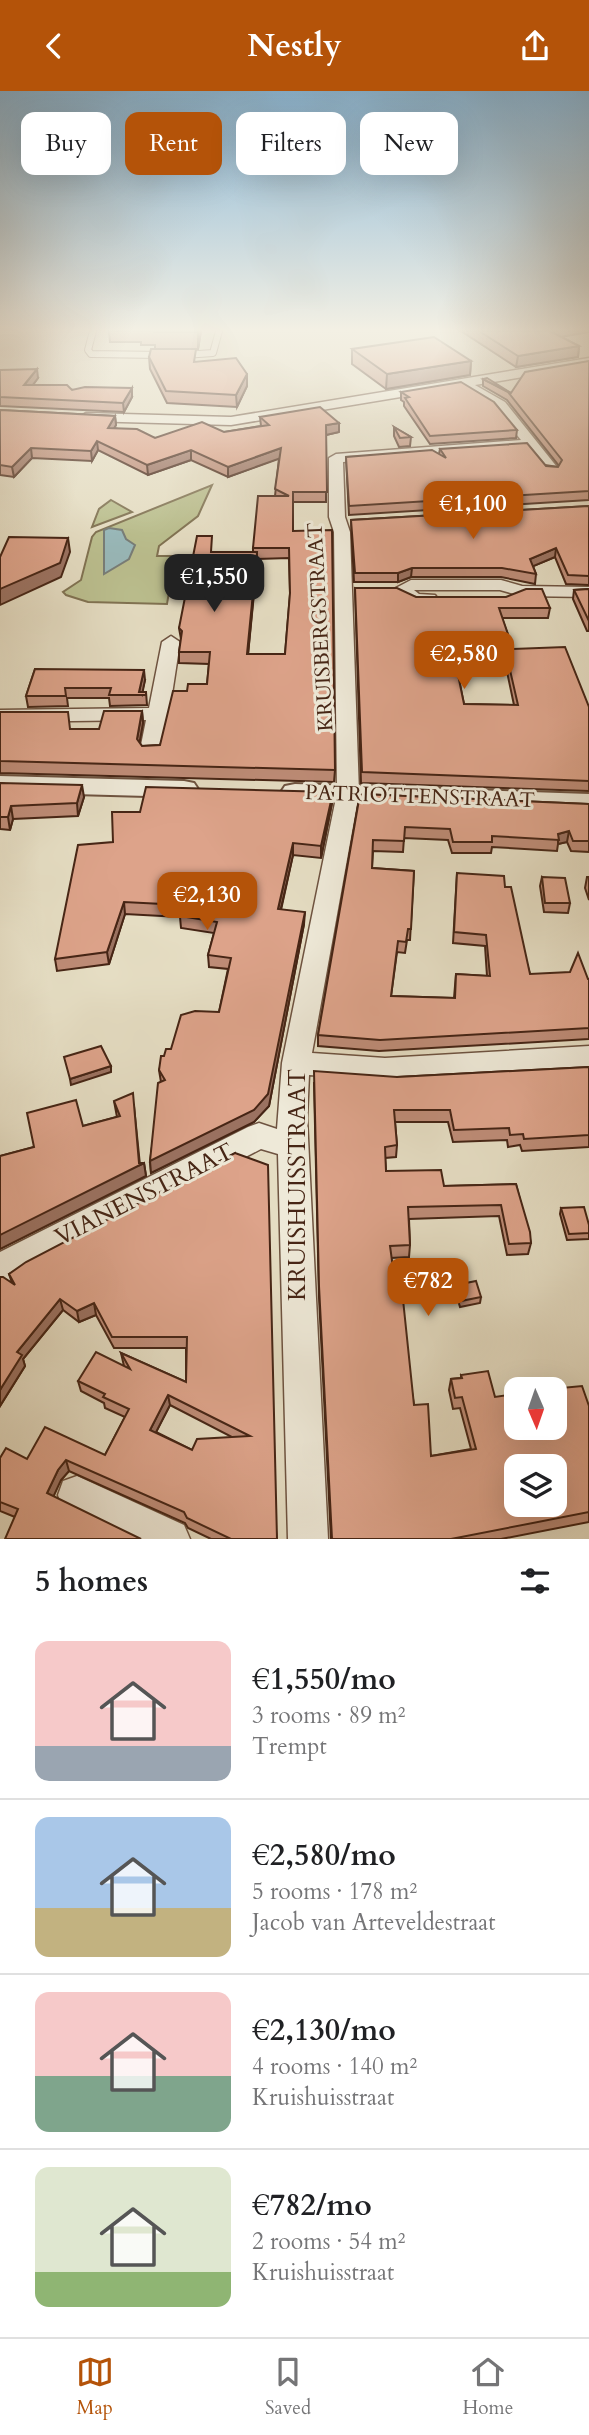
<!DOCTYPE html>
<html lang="en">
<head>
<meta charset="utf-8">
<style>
  body { margin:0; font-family:Cardo,serif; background:#f6f6f6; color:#202124; height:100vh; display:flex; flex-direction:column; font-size:26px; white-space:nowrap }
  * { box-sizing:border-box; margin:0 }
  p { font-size:23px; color:#757577 }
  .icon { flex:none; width:38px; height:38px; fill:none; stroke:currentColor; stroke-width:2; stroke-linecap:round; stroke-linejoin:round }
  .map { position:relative; height:1448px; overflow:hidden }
  .drawer { display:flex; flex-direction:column; background:#fff; flex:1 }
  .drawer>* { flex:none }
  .hud { position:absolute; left:21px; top:21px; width:548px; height:63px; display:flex; gap:14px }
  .needle { width:46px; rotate:178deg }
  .controls { position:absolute; left:504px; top:1286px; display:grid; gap:14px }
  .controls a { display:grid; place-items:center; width:63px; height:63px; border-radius:14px; background:#fff; box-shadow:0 7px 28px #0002; font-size:35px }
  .price { position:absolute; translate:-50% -60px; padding:0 16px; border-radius:14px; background:#b45309; color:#fff; font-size:23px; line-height:46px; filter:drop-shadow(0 2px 4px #0008) }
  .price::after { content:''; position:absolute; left:50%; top:42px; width:21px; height:16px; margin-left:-10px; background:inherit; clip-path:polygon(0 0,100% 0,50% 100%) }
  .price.active { background:#222; color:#fff }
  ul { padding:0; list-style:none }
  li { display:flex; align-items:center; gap:21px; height:175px; padding:0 35px }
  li+li { border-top:2px solid #e0e0e0 }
  li span { display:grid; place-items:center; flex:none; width:196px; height:140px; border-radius:14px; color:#555 }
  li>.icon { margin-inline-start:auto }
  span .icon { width:84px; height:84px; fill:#fffc; stroke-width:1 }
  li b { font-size:30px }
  h2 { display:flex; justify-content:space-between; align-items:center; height:84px; padding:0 35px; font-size:30px }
  .chip { padding:0 24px; border-radius:14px; background:#fff; box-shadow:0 7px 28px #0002; font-size:24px; line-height:63px }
  .chip.active { background:#b45309; color:#fff }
  header { display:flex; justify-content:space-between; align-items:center; height:91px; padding:0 35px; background:#b45309; color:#fff; font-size:32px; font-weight:700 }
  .tabs { display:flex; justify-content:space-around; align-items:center; height:98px; border-top:2px solid #e0e0e0; background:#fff; font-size:19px; color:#757577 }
  .tabs a { display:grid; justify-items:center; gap:4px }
  .tabs .active { color:#b45309 }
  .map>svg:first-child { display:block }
  .green { fill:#bbbf8f; stroke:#807252; stroke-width:2 }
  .water { fill:#99babc; stroke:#787e79; stroke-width:2 }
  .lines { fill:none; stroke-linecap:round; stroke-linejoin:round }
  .service-casing { stroke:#6e5340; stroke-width:8 }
  .minor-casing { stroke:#6e5340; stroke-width:3 }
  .tertiary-casing { stroke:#6e5340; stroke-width:4 }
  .service { stroke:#eee9d8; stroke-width:6 }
  .minor { fill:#eee9d8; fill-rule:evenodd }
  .tertiary { fill:#eee9d8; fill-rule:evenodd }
  .wall { fill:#be8c77; stroke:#462515; stroke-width:2; fill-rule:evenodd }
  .shaded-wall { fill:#9b7261; stroke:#462515; stroke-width:2 }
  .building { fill:#dda38a; stroke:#462515; stroke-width:2; fill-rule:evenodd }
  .labels { text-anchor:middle; stroke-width:6; stroke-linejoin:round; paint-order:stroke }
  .street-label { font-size:21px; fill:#462515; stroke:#eee9d8 }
  .near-street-label { font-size:24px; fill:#462515; stroke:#eee9d8 }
</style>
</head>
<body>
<header><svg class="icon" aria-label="back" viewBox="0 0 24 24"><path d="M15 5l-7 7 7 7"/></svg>Nestly<svg class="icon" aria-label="share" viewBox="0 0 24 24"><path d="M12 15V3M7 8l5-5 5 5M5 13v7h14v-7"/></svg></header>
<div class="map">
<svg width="589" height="1448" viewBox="0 0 589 1448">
  <rect width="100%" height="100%" fill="#e5ddc3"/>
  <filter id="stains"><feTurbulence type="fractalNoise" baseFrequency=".00286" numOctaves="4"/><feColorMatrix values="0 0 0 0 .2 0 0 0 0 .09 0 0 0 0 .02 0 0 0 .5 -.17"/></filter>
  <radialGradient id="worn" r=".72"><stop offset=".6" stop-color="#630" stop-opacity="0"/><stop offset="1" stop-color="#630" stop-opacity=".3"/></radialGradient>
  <g class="green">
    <path d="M212 394 198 425 159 455 157 465H175L167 513 88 511 66 504 63 501 81 489 92 446 96 441Z"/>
    <path d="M111 409 132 421 92 436 99 418Z"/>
  </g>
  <path class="water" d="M109 437 122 439 126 448 135 454 129 468 104 483V439Z"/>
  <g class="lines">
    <defs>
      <g id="service">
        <path d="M93 240 88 259 91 263 161 264"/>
        <path d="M184 264 213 262 219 240"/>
      </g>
      <g id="minor">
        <path d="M589 267V275L475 294 505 311 557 376 559 379 557 382H547L527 358 343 371 345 426 350 441 359 702 312 962 385 967 589 955V977L385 989 309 984 307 1027 328 1448H288L278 1063 261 1058 27 1180 12 1192 0 1196V1161L248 1036 259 1032 277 1038 282 972 337 702 334 441 329 426V367L336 363 521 349 495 317 461 296 231 334 86 330 79 326 86 322 231 326Z"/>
        <path d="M411 489H501L522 495 589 496V506L521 505 500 499H414L419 503 435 504 438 508C426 521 402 511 392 499Z"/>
        <path d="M171 545 180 551 169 623 159 664H143L140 659 146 629 0 631V619L149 617 162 551Z"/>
        <path d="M77 1385 184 1434 190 1448H127L63 1418 58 1404 63 1390Z"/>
      </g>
      <g id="tertiary">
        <path d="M0 685 184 690 194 692 198 698 194 704 184 706 0 701Z"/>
        <path d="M295 693 589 703V721L285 707 281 701 285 695Z"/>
      </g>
    </defs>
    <use href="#service" class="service-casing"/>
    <use href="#minor" class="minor-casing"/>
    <use href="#tertiary" class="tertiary-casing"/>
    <use href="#service" class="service"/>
    <use href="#minor" class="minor"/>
    <use href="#tertiary" class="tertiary"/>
  </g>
  <g class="wall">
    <path d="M109 240H201L198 258H155V254H141V251H110Z"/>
    <path d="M461 240H589L561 246 579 255 578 266 516 276Z"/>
    <path d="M352 258 471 270 470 284 386 298 352 273Z"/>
    <path d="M149 266 196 271 247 283V295L237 316 167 312 150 278Z"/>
    <path d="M589 270V409L349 424 346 366 439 363 440 358 558 376 559 375 507 309 483 295V288L511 302Z"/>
    <path d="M0 279 38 287 33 294 132 306 124 321 0 315Z"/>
    <path d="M401 301 517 339 516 347 430 353 404 315V311L401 309Z"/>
    <path d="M0 319 115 325 116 334 114 337 155 347 224 341 261 335 260 326 339 341 326 344V411H293V440L335 679 334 691 0 682V621L70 638H99L142 620 143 632 139 652 142 655 160 654 187 600 207 593 209 573 179 572V561L181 548 179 537 212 461H253V457L275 405 279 367 228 386 191 369 148 384 98 359 92 370 32 367 14 386 0 384ZM289 467 290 503 285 563H248L257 468Z"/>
    <path d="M394 336 411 346 410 355 399 356 394 345Z"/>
    <path d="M589 415V494L566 493 555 466 533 475 536 483 535 493 501 486H411L398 491H354L351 429Z"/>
    <path d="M355 497 416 506 550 517 548 527H502L513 558 589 616V700L361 692ZM506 576 514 614 464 613 458 584H466L467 578Z"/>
    <path d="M589 498V540H587L573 508 574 499Z"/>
    <path d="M35 578 145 589 142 601H146L147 614 110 615 109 607H67L68 615 28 616 26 605Z"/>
    <path d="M0 692 84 706 78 725 13 728 10 739 0 738Z"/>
    <path d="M360 703 589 713V761L571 760 567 751 558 753 557 760 492 756 491 762H452L448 749 404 747 403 761 373 760 372 777 414 780 410 849H407L405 862 397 861 391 905 454 907 456 883 487 885 485 855 453 852 457 782 505 796 530 883 589 888V948L379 960 318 955V944Z"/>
    <path d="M332 712 321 767 293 764 281 819 304 833 269 1015 254 1031 151 1082 150 1070 161 991 159 979 164 965 171 958 219 921 228 878 209 876 208 864 214 842 181 837 180 826 125 823 109 873 57 880 55 868 113 751 140 721Z"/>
    <path d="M542 786 570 812 568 822 544 821 540 795Z"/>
    <path d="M587 786H589V809L585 797Z"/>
    <path d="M589 976V1056L522 1060 520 1054 508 1056 507 1049 453 1051 448 1031H395L397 1054 396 1066 385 1067 386 1080 444 1095 516 1093 531 1152 528 1163 507 1164 499 1125 409 1128 410 1154 409 1166 391 1167 414 1314 431 1365 471 1358 460 1317 453 1318 449 1299 451 1288 461 1287V1284L495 1306 589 1315V1431L501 1448H331L319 1206 314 992 397 986Z"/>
    <path d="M114 1010 139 1072H144L146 1085 0 1158V1065L34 1056 83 1035 117 1026Z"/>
    <path d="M235 1062 277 1448H211L188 1437 185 1432 69 1380 61 1389 15 1426 0 1420V1367L27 1368 105 1364 125 1326 105 1317 104 1312 81 1300 78 1290 124 1275 121 1262 186 1291V1257H114L96 1224 79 1231 63 1219 23 1268 25 1275 0 1315V1186L12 1192 9 1183ZM170 1314 232 1346 192 1359 156 1341Z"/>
    <path d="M561 1117 589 1134V1148L567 1149 560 1123Z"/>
    <path d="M456 1194 481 1206 480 1212 460 1216 455 1199Z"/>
  </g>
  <g class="shaded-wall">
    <path d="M198 240H201L198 258Z"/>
    <path d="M544 240H589V241L543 249Z"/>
    <path d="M579 255 578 266 516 276 518 265Z"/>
    <path d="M471 270 470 284 386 298 387 283Z"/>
    <path d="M37 278 38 287 26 303 24 294Z"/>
    <path d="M247 283V295L237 316 236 304Z"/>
    <path d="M132 297V306L124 321 123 312Z"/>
    <path d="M115 325 116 334 109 346 108 337Z"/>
    <path d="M339 332V341L326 344V334Z"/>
    <path d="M97 350 98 359 92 370 91 360Z"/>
    <path d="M31 357 32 367 14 386 12 376Z"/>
    <path d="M281 357V367L228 386V376Z"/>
    <path d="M191 359V369L148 384 147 374Z"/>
    <path d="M68 447 70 461 61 486 0 514V498Z"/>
    <path d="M556 457 555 466 529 477 530 468Z"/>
    <path d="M257 461V472L247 574V563Z"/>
    <path d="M412 477 411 486 398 491V482Z"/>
    <path d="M144 579 145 589 142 604 139 601Z"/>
    <path d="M142 620 143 632 138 660 137 648Z"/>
    <path d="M82 694 84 706 78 725 77 712Z"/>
    <path d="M333 701 332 712 321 767V755Z"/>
    <path d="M11 715 13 728 10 739 8 726Z"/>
    <path d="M569 740 567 751 558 753V743Z"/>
    <path d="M293 752V764L278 830V818Z"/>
    <path d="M124 811 125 823 109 873 107 861Z"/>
    <path d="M305 821 304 833 269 1015 254 1031 151 1082 150 1070Z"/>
    <path d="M111 975V981L71 994 70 988Z"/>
    <path d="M134 1015 140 1074 144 1072 146 1085 0 1158V1144Z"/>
    <path d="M60 1208 63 1219 23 1268 25 1275 0 1315V1299L17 1261Z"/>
    <path d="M94 1212 96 1224 79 1231 77 1220Z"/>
    <path d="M168 1304 170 1314 152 1349 150 1339Z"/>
    <path d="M66 1369 69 1380 61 1389 50 1413 47 1402 58 1379Z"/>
  </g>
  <g class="building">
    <rect x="154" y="240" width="44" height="1"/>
    <path d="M479 240H550L579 255 518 265Z"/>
    <path d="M434 246 471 270 387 283 352 258Z"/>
    <path d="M151 258H196L194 271 236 267 247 283 236 304 166 300 149 266Z"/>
    <path d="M589 270V400L349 415 346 366 432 359 446 367 440 358 527 352 546 375 558 376 562 369 508 301 483 288 487 287 511 302 525 281Z"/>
    <path d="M37 278 24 294H67L72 299 85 296 132 297 123 312 0 306V279Z"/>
    <path d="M461 291 494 311 517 339 430 345 405 307 409 306 401 301Z"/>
    <path d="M320 316 339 332 326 334 327 401H293V440L332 439 335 679 0 670V621H68L70 638H99L104 620H142L137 648 142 655 160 654 173 600H187L188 593H207L210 561H179L182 540 179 537 197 445H212L211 461H257L247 563H285L290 502 289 457H253L258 405H289L275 398 281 357 228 376 191 359 147 374 97 350 91 360 31 357 12 376 0 374V319L115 325 108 337 137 338 155 347 202 331 224 341 269 334 260 326Z"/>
    <path d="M394 336 411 346 400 347Z"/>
    <path d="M589 415V485L568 484 556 457 530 468 536 483 502 477H412L398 482H355L351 429Z"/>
    <path d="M9 446 68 447 60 472 0 498V466Z"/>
    <path d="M355 497H397L416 506H506L526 498H542L550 517H499L513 558 565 556 589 616V690L362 681ZM507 566 518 614 464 613 456 574H467L466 568Z"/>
    <path d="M589 498V530L574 499Z"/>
    <path d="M35 578 144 579 139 601H146V604H109L111 597H65L66 605H26Z"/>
    <path d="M0 692 82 694 77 712 11 715 8 726H0Z"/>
    <path d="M146 696 333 701 321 755 293 752 278 818 305 821 268 1003 254 1019 150 1070 158 992 165 989 159 979 161 965H164L166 958H171L181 924 195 920 219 921 231 867 208 864 217 831 180 825 182 814 124 811 107 861 55 868 78 754 113 751 112 721H140Z"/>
    <path d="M360 703 589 713V750H573L569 740 558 743 559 749 492 745V751H453L450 738 405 736 404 750 373 749 372 777 414 780 411 838H408L406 851 398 850 391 905 455 907 456 883 490 885 486 844 454 841 457 782 504 785 505 796H511L530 883 570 881 578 862 588 888H589V937L380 949 318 944Z"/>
    <path d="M542 786 565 787 570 812H545Z"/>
    <path d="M101 955 111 975 70 988 64 966Z"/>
    <path d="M589 976V1044L524 1048 523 1043 510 1044 509 1037 454 1039 450 1019H394L397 1054 385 1056 386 1080 441 1079 444 1095 516 1093 530 1141 531 1152 509 1153 501 1114 408 1116 410 1154 390 1155 396 1199H402L414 1314 428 1313 431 1365 476 1358 462 1306 455 1307 451 1288 462 1287 461 1284 488 1280 495 1306 516 1303V1337H555V1298H551L582 1295 589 1315V1421L451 1448H332L319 1195 314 980 397 986ZM516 1376H555V1414H516Z"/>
    <path d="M133 1002 139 1072H144L0 1144V1065L34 1056 27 1022 76 1009 83 1035 120 1025 114 1010Z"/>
    <path d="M235 1062 268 1074 277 1448H231L187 1427 184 1421 66 1369 58 1379 47 1402 141 1448H5L18 1418 0 1411V1367L6 1357 27 1368 45 1336 105 1364 129 1318 103 1306 105 1303 78 1290 96 1261 130 1278 121 1262 186 1291 187 1246H112L94 1212 77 1220 60 1208 17 1261 22 1264 0 1299V1186H3L15 1194 9 1183 26 1171ZM168 1304 250 1345 197 1348 192 1359 150 1339Z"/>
    <path d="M584 1116 589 1134V1142L569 1143 561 1117Z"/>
    <path d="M476 1190 481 1206 461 1210 456 1194Z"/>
  </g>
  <linearGradient id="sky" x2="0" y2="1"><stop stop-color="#88b6d6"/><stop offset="0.54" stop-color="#f3f0e4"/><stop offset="1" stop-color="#f3f0e4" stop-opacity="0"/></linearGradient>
  <rect width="589" height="443" fill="url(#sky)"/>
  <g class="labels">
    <g class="street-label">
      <text transform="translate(320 536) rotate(-93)" y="7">KRUISBERGSTRAAT</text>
      <text transform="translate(420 705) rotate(2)" y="7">PATRIOTTENSTRAAT</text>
    </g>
    <g class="near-street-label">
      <text transform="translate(297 1094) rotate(-90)" y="8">KRUISHUISSTRAAT</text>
      <text transform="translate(144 1103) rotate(-27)" y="8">VIANENSTRAAT</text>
    </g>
  </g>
  <rect width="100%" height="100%" filter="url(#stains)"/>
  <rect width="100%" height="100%" fill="url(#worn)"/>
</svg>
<div class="controls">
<a><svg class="needle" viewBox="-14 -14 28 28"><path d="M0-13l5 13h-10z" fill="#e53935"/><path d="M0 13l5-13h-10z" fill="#757577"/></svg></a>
<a><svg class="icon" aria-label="layers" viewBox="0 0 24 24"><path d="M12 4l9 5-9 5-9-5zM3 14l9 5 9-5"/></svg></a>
</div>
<b class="price" style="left:473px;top:450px">€1,100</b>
<b class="price active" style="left:214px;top:523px">€1,550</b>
<b class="price" style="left:464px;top:600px">€2,580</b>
<b class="price" style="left:207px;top:841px">€2,130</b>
<b class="price" style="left:428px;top:1227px">€782</b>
<div class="hud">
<a class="chip">Buy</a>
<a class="chip active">Rent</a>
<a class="chip">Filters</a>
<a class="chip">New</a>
</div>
</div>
<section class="drawer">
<h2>5 homes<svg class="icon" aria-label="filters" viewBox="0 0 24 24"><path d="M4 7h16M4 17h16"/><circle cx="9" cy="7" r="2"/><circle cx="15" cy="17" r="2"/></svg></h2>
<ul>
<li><span style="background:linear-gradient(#f6c9c9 75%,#9aa5b1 0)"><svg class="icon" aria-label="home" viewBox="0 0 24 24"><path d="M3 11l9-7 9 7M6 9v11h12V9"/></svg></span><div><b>€1,550/mo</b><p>3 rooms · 89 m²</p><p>Trempt</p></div></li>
<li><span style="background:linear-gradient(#a9c7e8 65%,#c2b280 0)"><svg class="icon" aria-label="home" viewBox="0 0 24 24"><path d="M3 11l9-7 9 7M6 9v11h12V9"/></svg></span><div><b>€2,580/mo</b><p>5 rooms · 178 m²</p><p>Jacob van Arteveldestraat</p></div></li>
<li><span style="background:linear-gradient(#f6c9c9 60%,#7fa58c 0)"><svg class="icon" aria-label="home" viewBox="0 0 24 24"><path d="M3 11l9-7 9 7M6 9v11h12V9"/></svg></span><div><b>€2,130/mo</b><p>4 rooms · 140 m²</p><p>Kruishuisstraat</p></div></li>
<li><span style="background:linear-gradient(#dfe7d0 75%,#8fb573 0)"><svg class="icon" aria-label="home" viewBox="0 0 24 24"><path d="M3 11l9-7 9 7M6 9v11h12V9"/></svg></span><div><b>€782/mo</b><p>2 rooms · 54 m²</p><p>Kruishuisstraat</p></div></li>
</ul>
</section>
<nav class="tabs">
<a class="active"><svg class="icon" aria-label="map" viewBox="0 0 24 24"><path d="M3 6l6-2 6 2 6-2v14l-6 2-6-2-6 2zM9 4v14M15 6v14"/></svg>Map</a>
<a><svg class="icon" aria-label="saved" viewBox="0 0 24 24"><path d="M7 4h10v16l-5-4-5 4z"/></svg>Saved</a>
<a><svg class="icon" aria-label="home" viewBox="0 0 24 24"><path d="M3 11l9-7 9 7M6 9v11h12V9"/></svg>Home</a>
</nav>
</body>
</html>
